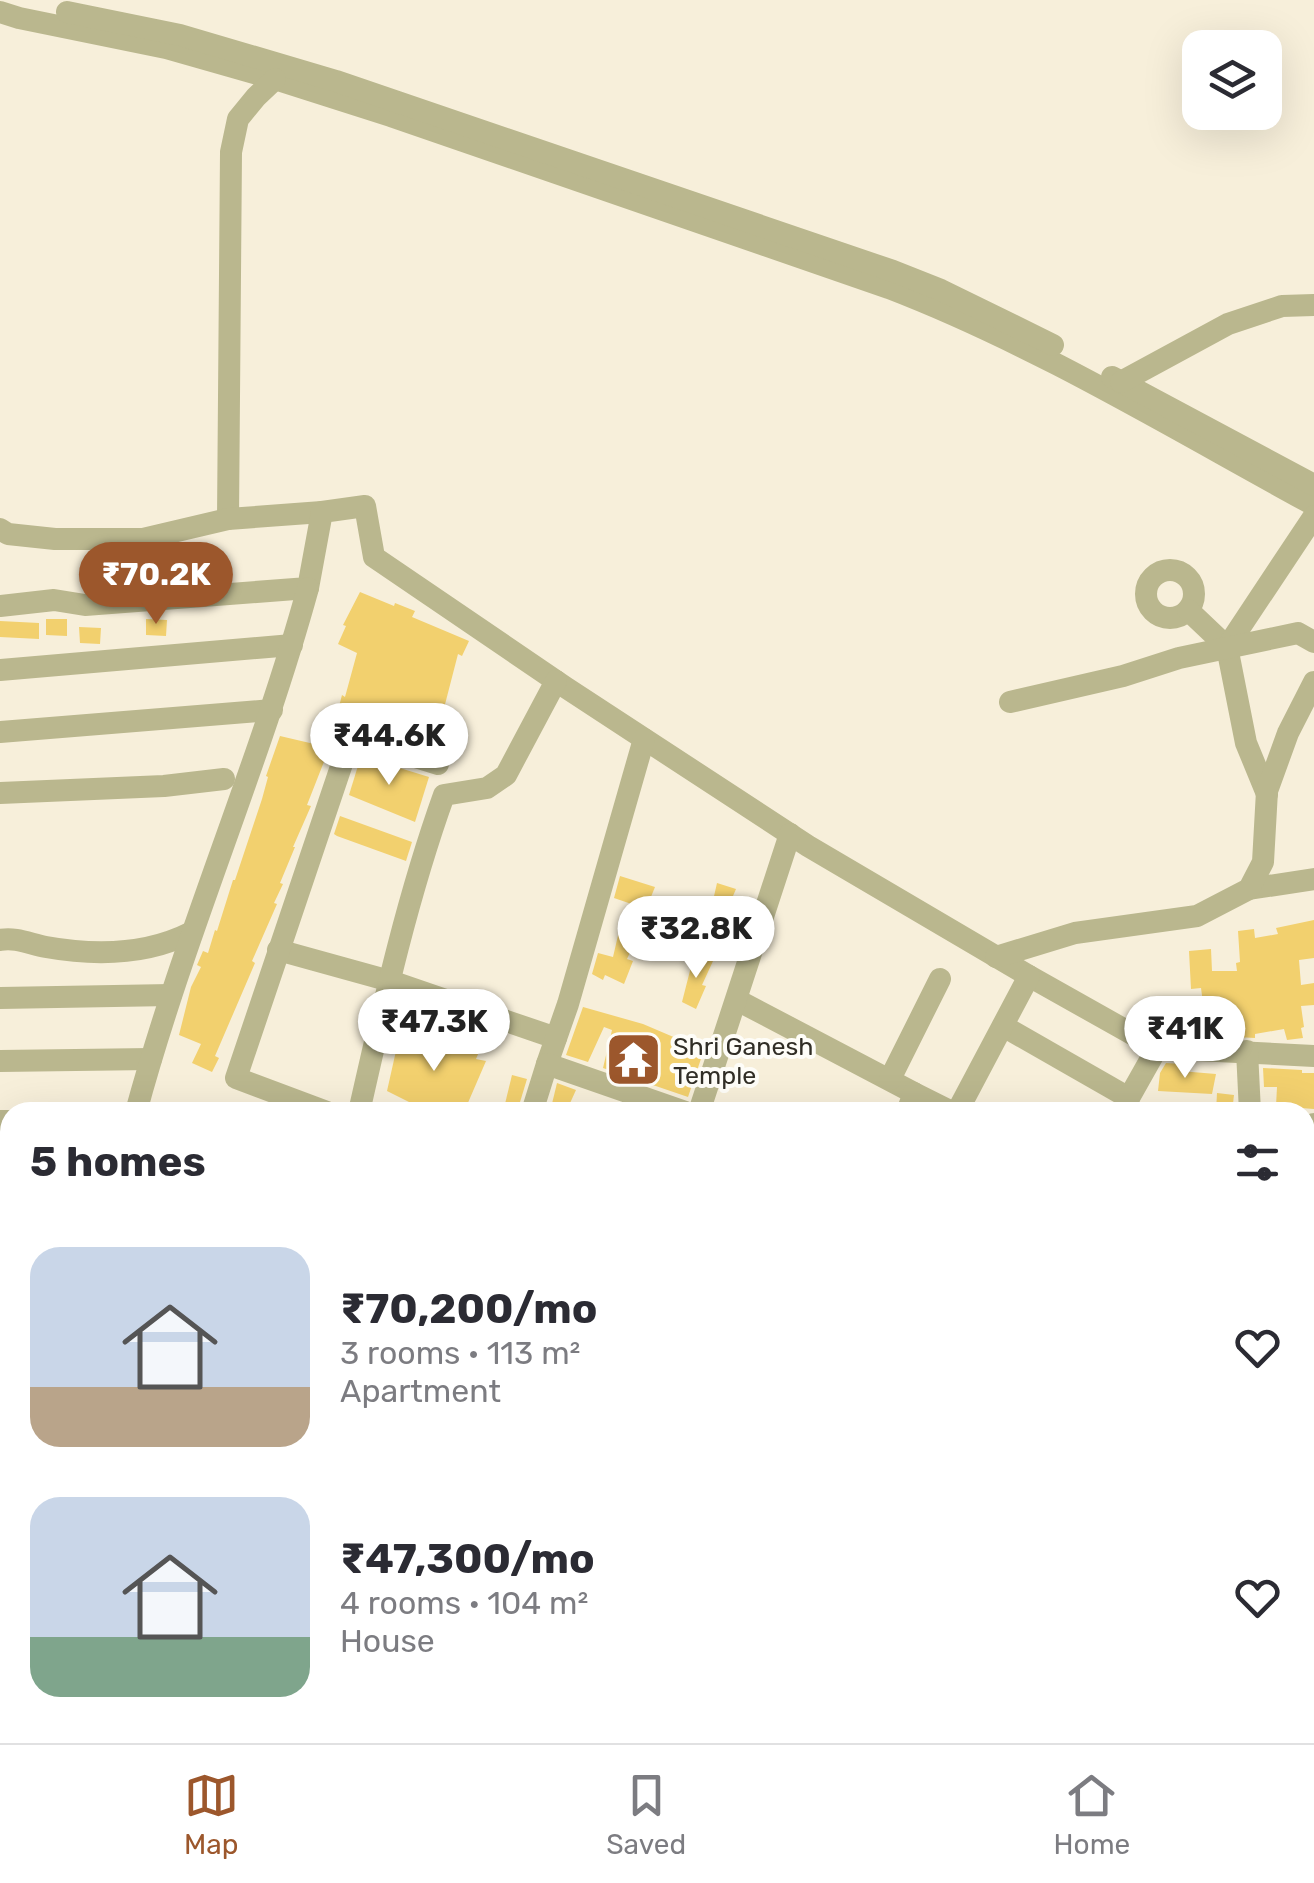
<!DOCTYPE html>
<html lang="en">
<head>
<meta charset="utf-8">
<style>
  body { margin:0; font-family:Rubik,sans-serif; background:#f7f7f7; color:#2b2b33; height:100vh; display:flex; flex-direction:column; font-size:38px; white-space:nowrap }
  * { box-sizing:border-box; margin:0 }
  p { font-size:32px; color:#7c7c81 }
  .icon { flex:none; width:55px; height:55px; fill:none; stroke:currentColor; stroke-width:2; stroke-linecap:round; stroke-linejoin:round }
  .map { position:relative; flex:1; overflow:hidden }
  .drawer { position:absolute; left:0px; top:1102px; width:1315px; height:642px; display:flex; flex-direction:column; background:#fff; border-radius:30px 30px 0 0; box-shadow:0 10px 40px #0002 }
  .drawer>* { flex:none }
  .tools { position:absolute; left:1182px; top:30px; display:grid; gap:20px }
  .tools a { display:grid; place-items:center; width:100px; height:100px; border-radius:20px; background:#fff; box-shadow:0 10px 40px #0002; font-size:50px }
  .price { position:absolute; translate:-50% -85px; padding:0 22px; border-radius:35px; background:#fff; color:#222; font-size:32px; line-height:65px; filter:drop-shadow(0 2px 5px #0008) }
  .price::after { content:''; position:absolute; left:50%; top:60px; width:30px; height:22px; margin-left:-15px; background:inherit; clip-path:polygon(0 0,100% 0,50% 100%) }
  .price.active { background:#9c572c; color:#fff }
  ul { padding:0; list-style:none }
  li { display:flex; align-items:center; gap:30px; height:250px; padding:0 30px }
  li span { display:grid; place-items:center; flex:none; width:280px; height:200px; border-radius:30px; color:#555 }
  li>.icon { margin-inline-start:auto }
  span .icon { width:120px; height:120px; fill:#fffc; stroke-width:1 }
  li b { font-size:42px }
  h2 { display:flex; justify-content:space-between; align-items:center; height:120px; padding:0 30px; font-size:42px }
  .tabs { display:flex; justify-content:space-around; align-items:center; height:140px; border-top:2px solid #e1e1e2; background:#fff; font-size:28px; color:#7c7c81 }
  .tabs a { display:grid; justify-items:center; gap:5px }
  .tabs .active { color:#9c572c }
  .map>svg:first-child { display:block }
  .building { fill:#f2d06e }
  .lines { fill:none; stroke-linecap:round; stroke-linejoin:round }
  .minor { stroke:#bab78e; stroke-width:22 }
  .labels { text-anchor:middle; stroke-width:8; stroke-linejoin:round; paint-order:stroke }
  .poi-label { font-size:25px; fill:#312e26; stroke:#fefdf8; text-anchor:start }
</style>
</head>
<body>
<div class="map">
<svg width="1314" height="1743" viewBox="0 0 1314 1743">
  <rect width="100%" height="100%" fill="#f7efda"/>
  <g class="building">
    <path d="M360 592 394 606 395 603 415 611 412 617 469 641 462 656 458 654 434 747 391 734 353 717 352 720 337 714 342 695 345 697 357 653 338 644 346 626 343 625Z"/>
    <path d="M46 619H67V636L46 635Z"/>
    <path d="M146 619 167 620 166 636 146 635Z"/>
    <path d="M0 621 39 623V639L0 637Z"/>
    <path d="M79 627 101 628 100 644 80 643Z"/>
    <path d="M280 736 327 747 325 754H327L307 805 311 806 293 847H295L280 883 283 884 274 903 277 904 252 961 255 963 215 1056 219 1058 212 1072 192 1063 201 1044 179 1035 191 987 201 967 197 965 203 951 208 953 215 930 217 931 233 880H235L262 799 268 777 266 776Z"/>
    <path d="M361 756 429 777 415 822 349 795Z"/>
    <path d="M340 816 412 842 406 861 337 836 334 834Z"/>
    <path d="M620 876 655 887 646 909 614 898Z"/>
    <path d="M717 883 736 889 724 917 726 918V920L744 925 737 948 702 934 703 929 685 920 691 899 712 905Z"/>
    <path d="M1314 920V958L1299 960 1301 985 1314 983V1005L1301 1006 1304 1027 1301 1028 1303 1038 1287 1040 1284 1029 1255 1034V1038L1236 1037V1030L1189 1031 1191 1011 1204 1010 1201 988 1191 989 1189 951 1211 949 1212 971H1237L1236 963 1240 962 1238 931 1254 929 1255 938 1278 934 1276 928Z"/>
    <path d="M620 927 639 933 627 959 633 961 624 984 605 975 603 980 592 974 598 953 613 957Z"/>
    <path d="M694 955 713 961 702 985 706 986 696 1009 682 1002Z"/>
    <path d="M583 1007 643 1024 704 1050 688 1097 603 1068 612 1030 604 1027 588 1062 566 1055Z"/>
    <path d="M400 1033 479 1052 476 1059 486 1061 464 1112H438L420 1104 419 1107 387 1091Z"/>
    <path d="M1166 1063 1181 1064 1180 1071 1216 1074 1212 1094 1158 1091 1160 1073Z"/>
    <path d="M1263 1068 1302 1070V1073H1314V1109L1276 1106 1277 1087H1264Z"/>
    <path d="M512 1075 527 1079 517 1112H503Z"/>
    <path d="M557 1083 576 1090 566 1112H550Z"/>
    <path d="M1217 1093 1234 1095 1232 1112H1216Z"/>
  </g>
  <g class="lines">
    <g class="minor">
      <path d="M0 12 19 18 166 48 275 79 391 116 889 288C1037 345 1174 429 1314 505"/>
      <path d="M67 12 180 35 336 81 893 271 941 290 1053 345"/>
      <path d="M1112 377 1314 485"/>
      <path d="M1121 382 1228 324 1282 306 1314 305"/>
      <path d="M228 519 231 152 238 119 256 97 275 79"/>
      <path d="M0 529 8 534 55 539H143L228 519 322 512"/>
      <circle cx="1170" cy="594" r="24"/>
      <path d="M0 606 54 600 85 605 308 588 322 512 365 506 374 557 565 687 808 846 1029 976 1157 1048 1314 1056"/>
      <path d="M1188 610 1227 647 1246 743 1267 794"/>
      <path d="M1227 647 1314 516"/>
      <path d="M0 670 292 645"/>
      <path d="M1010 702 1123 676 1179 658 1298 633 1314 642"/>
      <path d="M0 732 272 710"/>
      <path d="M0 793 164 786 224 779"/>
      <path d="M1249 889 1314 879"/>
      <path d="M0 940C16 937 30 944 46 947 96 956 147 955 192 932"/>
      <path d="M278 950 390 981 556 1038"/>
      <path d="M996 957 1075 933 1197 916 1249 889 1263 862 1267 791 1288 733 1314 682"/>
      <path d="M0 998 171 995"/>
      <path d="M737 1000 914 1093"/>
      <path d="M1003 1026 1129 1098"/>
      <path d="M1247 1051 1250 1112"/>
      <path d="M0 1061 151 1059"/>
      <path d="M547 1064 568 1004 644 739"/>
      <path d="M890 1079 940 979"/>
      <path d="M136 1112C184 935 259 766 308 588"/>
      <path d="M327 1112 236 1078 351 737 438 764"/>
      <path d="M359 1112C383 1006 407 898 444 795L487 788 506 775 556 681"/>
      <path d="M532 1112 547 1064 685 1112"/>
      <path d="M699 1112 790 834"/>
      <path d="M907 1112 914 1093 952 1112"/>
      <path d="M957 1112 1029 976"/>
      <path d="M1121 1112 1157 1048"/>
      <path d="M0 1121H10"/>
      <path d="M1305 1127 1314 1124"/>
      <path d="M0 1183H10"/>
      <path d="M1305 1189 1314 1190"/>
      <path d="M0 1247H10"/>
      <path d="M1305 1320 1314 1321"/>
      <path d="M0 1405H10"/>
      <path d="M6 1482 10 1733"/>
      <path d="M1305 1554H1314"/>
      <path d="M1305 1699 1314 1700"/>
      <path d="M321 1743 323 1735"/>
    </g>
  </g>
  <defs>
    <symbol id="temple-square" viewBox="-11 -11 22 22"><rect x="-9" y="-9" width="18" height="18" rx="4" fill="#9c572c" stroke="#fefdf8"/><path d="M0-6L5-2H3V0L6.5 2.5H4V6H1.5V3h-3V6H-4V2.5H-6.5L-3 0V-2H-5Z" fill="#fff"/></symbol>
  </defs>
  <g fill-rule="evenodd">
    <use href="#temple-square" x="602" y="1028" width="63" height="63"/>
  </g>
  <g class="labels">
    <g class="poi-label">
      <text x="673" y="1055">Shri Ganesh<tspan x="673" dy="29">Temple</tspan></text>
    </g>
  </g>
</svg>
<div class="tools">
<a><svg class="icon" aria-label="layers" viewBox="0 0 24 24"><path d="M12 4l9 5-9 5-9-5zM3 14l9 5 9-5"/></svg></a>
</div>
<b class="price active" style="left:156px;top:627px">₹70.2K</b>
<b class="price" style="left:389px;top:788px">₹44.6K</b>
<b class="price" style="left:696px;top:981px">₹32.8K</b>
<b class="price" style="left:434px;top:1074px">₹47.3K</b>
<b class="price" style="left:1185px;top:1081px">₹41K</b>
<section class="drawer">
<h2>5 homes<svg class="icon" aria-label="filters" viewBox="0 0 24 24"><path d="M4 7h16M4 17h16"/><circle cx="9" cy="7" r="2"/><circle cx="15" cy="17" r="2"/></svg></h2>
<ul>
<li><span style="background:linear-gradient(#c9d6e8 70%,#b9a48a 0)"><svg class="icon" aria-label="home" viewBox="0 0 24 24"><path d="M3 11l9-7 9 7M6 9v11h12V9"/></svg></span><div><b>₹70,200/mo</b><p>3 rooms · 113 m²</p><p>Apartment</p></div><svg class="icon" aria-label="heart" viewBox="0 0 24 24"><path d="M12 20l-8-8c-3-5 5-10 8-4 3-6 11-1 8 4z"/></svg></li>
<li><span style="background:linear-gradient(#c9d6e8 70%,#7fa58c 0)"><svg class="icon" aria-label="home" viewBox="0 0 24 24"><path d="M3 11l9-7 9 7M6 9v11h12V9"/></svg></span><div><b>₹47,300/mo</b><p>4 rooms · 104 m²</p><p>House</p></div><svg class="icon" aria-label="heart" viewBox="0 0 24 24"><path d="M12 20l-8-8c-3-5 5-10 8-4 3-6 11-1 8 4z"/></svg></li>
</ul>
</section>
</div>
<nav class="tabs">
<a class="active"><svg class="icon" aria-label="map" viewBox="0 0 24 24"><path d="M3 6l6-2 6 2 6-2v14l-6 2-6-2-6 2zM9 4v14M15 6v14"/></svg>Map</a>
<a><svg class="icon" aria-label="saved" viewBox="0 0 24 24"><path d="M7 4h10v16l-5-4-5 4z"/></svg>Saved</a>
<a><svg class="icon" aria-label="home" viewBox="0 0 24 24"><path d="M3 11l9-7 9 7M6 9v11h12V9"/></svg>Home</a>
</nav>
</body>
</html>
